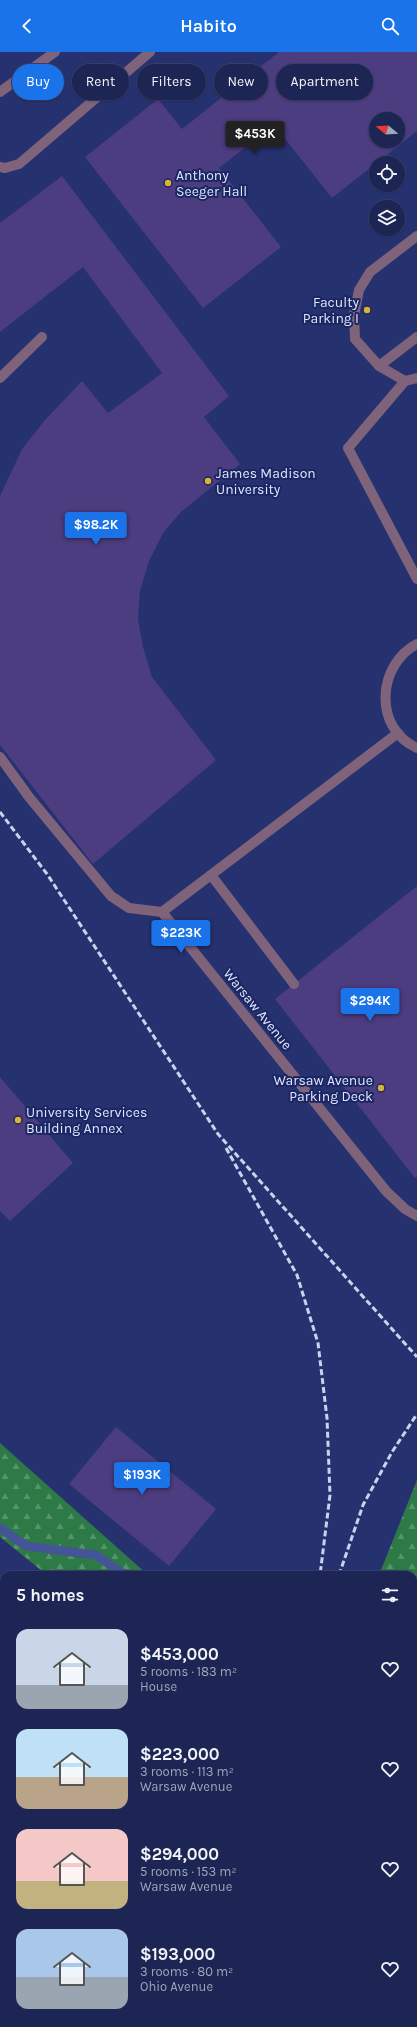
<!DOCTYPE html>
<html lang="en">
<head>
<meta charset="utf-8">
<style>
  body { margin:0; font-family:Karla,sans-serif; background:#29315d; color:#f1f3f6; height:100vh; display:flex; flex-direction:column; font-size:15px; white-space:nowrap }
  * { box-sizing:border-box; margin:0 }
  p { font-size:13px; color:#a0a5b8 }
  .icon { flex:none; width:22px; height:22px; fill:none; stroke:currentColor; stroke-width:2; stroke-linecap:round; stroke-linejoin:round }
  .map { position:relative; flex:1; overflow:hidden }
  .panel { position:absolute; left:0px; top:1519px; width:417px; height:456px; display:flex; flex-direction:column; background:#1c2553; border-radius:12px 12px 0 0; box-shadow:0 1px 3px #0004,0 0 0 1px #3a426a }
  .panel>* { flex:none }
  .hud { position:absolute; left:12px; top:12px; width:393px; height:36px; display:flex; gap:8px }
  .needle { width:26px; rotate:288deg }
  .controls { position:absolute; left:369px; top:60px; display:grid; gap:8px }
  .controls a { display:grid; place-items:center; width:36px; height:36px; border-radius:50%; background:#1c2553; box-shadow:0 1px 3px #0004,0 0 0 1px #3a426a; font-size:20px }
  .price { position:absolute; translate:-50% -34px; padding:0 9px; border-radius:4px; background:#1a73e8; color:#fff; font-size:13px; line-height:26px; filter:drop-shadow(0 1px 2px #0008) }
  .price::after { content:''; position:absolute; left:50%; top:24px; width:12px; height:9px; margin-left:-6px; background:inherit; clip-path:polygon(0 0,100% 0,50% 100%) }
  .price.current { background:#222; color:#fff }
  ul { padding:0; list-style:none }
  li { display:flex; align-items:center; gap:12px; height:100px; padding:0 16px }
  li span { display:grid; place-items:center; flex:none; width:112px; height:80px; border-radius:12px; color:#555 }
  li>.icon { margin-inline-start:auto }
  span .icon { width:48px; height:48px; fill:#fffc; stroke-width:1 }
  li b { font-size:17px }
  h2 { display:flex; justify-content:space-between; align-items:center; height:48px; padding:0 16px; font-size:17px }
  .pill { padding:0 14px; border-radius:18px; background:#1c2553; box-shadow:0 1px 3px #0004,0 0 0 1px #3a426a; font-size:14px; line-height:36px }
  .pill.current { background:#1a73e8; color:#fff }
  header { display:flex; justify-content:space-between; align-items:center; height:52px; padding:0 16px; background:#1a73e8; color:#fff; font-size:18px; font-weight:600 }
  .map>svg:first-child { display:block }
  .forest { fill:url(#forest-firs) }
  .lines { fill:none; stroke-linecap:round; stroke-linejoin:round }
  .stream { stroke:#445497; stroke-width:9 }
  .building { fill:#4c3c80; fill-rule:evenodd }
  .service { stroke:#7e637a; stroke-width:10 }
  .minor { stroke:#7e637a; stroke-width:10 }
  .rail { stroke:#cad2ed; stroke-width:3; stroke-dasharray:6 3; stroke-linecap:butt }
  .poi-dot { fill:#d9b334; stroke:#1c2663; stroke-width:1.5 }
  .labels { text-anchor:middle; stroke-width:4; stroke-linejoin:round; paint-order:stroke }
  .poi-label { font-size:14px; fill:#dee6fd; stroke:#1c2663; text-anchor:start }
  .street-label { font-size:14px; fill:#dee6fd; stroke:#1c2663 }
</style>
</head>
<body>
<header><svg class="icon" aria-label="back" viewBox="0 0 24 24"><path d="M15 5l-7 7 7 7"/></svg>Habito<svg class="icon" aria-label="search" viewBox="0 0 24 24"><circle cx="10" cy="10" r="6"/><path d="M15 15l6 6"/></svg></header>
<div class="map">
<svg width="417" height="1975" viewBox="0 0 417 1975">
  <defs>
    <pattern id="forest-firs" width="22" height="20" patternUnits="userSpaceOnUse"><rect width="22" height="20" fill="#2d7a47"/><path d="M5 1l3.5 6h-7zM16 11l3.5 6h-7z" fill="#55936c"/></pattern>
  </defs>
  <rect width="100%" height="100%" fill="#26316f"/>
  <g class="forest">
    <path d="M0 1391 148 1523H47L0 1485Z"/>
    <path d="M417 1428V1975H391L387 1971H413V1523H379Z"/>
  </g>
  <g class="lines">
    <g class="stream">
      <path d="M0 1476 26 1494 96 1503 125 1523"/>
      <path d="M413 1944 417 1955"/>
    </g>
  </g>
  <g class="building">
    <path d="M279 0H417V79L332 146 274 73 219 116 281 195 203 256 85 105 158 47 182 77ZM376 67H398V89H376Z"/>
    <path d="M62 124 229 344 204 365 240 412 181 460 163 481 149 509 140 539 138 567 143 595 152 625 216 708 93 812 0 693V444L22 397 45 368 82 329 108 361 162 321 83 215 0 280V171Z"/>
    <path d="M417 834V1125L415 1126 275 947Z"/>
    <path d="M0 1025 73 1111 10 1169 0 1159Z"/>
    <path d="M116 1375 216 1457 169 1514 69 1432Z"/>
    <path d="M0 1782 4 1797V1827H0Z"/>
    <path d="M0 1879H4V1923L0 1924Z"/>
    <rect x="321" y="1971" width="48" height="4"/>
  </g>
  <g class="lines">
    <g class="service">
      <path d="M0 40 55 0"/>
      <path d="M0 115 5 116 19 112 150 0"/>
      <path d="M417 184 370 220 359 238 354 263 355 287 379 314 405 329 417 326"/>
      <path d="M379 314 417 285"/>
      <path d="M0 326 42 285"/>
      <path d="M405 329 348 396 417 527"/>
      <path d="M0 705 29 745 111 844 129 856 162 860"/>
      <path d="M211 823 294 932"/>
    </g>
    <g class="minor">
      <path d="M417 592C377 613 373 676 417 696"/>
      <path d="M398 681 162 860 386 1139 405 1157 417 1164"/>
      <path d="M49 1523 52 1522"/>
      <path d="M0 1535 4 1534"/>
      <path d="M0 1625 4 1642"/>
      <path d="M78 1971V1975"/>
      <path d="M154 1975 171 1971"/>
    </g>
    <g class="rail">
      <path d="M0 760 47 822 218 1082 417 1305"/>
      <path d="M226 1096 297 1223 318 1291 327 1366 330 1443 320 1523"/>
      <path d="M339 1523 363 1453 392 1400 417 1362"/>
      <path d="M257 1971 258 1975"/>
    </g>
  </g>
  <g class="poi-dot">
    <circle cx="168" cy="131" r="4"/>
    <circle cx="367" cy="258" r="4"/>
    <circle cx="208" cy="429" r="4"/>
    <circle cx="381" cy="1036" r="4"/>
    <circle cx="18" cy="1068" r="4"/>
  </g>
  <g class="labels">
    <g class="poi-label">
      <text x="176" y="128">Anthony<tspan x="176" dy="16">Seeger Hall</tspan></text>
      <text x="359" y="255" text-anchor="end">Faculty<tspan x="359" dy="16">Parking I</tspan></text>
      <text x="216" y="426">James Madison<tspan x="216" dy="16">University</tspan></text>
      <text x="373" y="1033" text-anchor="end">Warsaw Avenue<tspan x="373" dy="16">Parking Deck</tspan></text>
      <text x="26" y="1065">University Services<tspan x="26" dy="16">Building Annex</tspan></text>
    </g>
    <g class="street-label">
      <text transform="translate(258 957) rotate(51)" y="5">Warsaw Avenue</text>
    </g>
  </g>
</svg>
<div class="controls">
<a><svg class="needle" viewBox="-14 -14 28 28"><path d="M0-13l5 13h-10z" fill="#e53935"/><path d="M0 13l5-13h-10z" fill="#a0a5b8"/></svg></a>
<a><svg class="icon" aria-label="locate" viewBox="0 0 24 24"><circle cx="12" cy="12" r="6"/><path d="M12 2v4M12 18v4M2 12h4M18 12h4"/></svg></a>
<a><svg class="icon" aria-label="layers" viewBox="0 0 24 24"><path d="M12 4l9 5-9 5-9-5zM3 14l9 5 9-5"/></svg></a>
</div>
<b class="price current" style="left:255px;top:103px">$453K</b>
<b class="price" style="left:96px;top:494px">$98.2K</b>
<b class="price" style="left:181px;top:902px">$223K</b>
<b class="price" style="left:370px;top:970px">$294K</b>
<b class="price" style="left:142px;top:1444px">$193K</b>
<div class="hud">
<a class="pill current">Buy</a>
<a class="pill">Rent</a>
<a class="pill">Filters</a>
<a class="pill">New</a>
<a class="pill">Apartment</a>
</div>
<section class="panel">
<h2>5 homes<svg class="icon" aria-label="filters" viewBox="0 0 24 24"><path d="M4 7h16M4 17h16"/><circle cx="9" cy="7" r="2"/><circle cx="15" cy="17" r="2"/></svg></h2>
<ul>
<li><span style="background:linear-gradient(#c9d6e8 70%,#9aa5b1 0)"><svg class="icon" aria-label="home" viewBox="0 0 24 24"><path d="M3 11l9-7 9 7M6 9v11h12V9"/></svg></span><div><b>$453,000</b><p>5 rooms · 183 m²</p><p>House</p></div><svg class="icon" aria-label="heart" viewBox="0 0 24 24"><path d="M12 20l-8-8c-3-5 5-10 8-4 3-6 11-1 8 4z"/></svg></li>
<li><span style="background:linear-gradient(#bfe0f5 60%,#b9a48a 0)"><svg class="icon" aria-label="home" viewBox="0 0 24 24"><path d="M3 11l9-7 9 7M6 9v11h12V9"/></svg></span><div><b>$223,000</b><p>3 rooms · 113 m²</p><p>Warsaw Avenue</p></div><svg class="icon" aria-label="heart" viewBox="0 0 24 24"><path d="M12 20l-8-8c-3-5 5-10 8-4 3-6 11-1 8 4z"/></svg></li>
<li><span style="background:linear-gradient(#f6c9c9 65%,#c2b280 0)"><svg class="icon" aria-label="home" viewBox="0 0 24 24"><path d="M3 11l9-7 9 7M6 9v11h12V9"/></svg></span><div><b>$294,000</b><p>5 rooms · 153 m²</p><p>Warsaw Avenue</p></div><svg class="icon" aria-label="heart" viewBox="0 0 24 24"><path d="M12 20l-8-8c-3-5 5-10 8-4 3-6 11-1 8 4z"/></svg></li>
<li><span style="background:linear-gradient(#a9c7e8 60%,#9aa5b1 0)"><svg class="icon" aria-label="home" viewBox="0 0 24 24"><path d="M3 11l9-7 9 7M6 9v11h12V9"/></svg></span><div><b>$193,000</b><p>3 rooms · 80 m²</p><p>Ohio Avenue</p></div><svg class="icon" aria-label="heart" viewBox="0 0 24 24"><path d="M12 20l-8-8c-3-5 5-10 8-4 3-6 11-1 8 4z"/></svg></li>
</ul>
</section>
</div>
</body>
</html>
